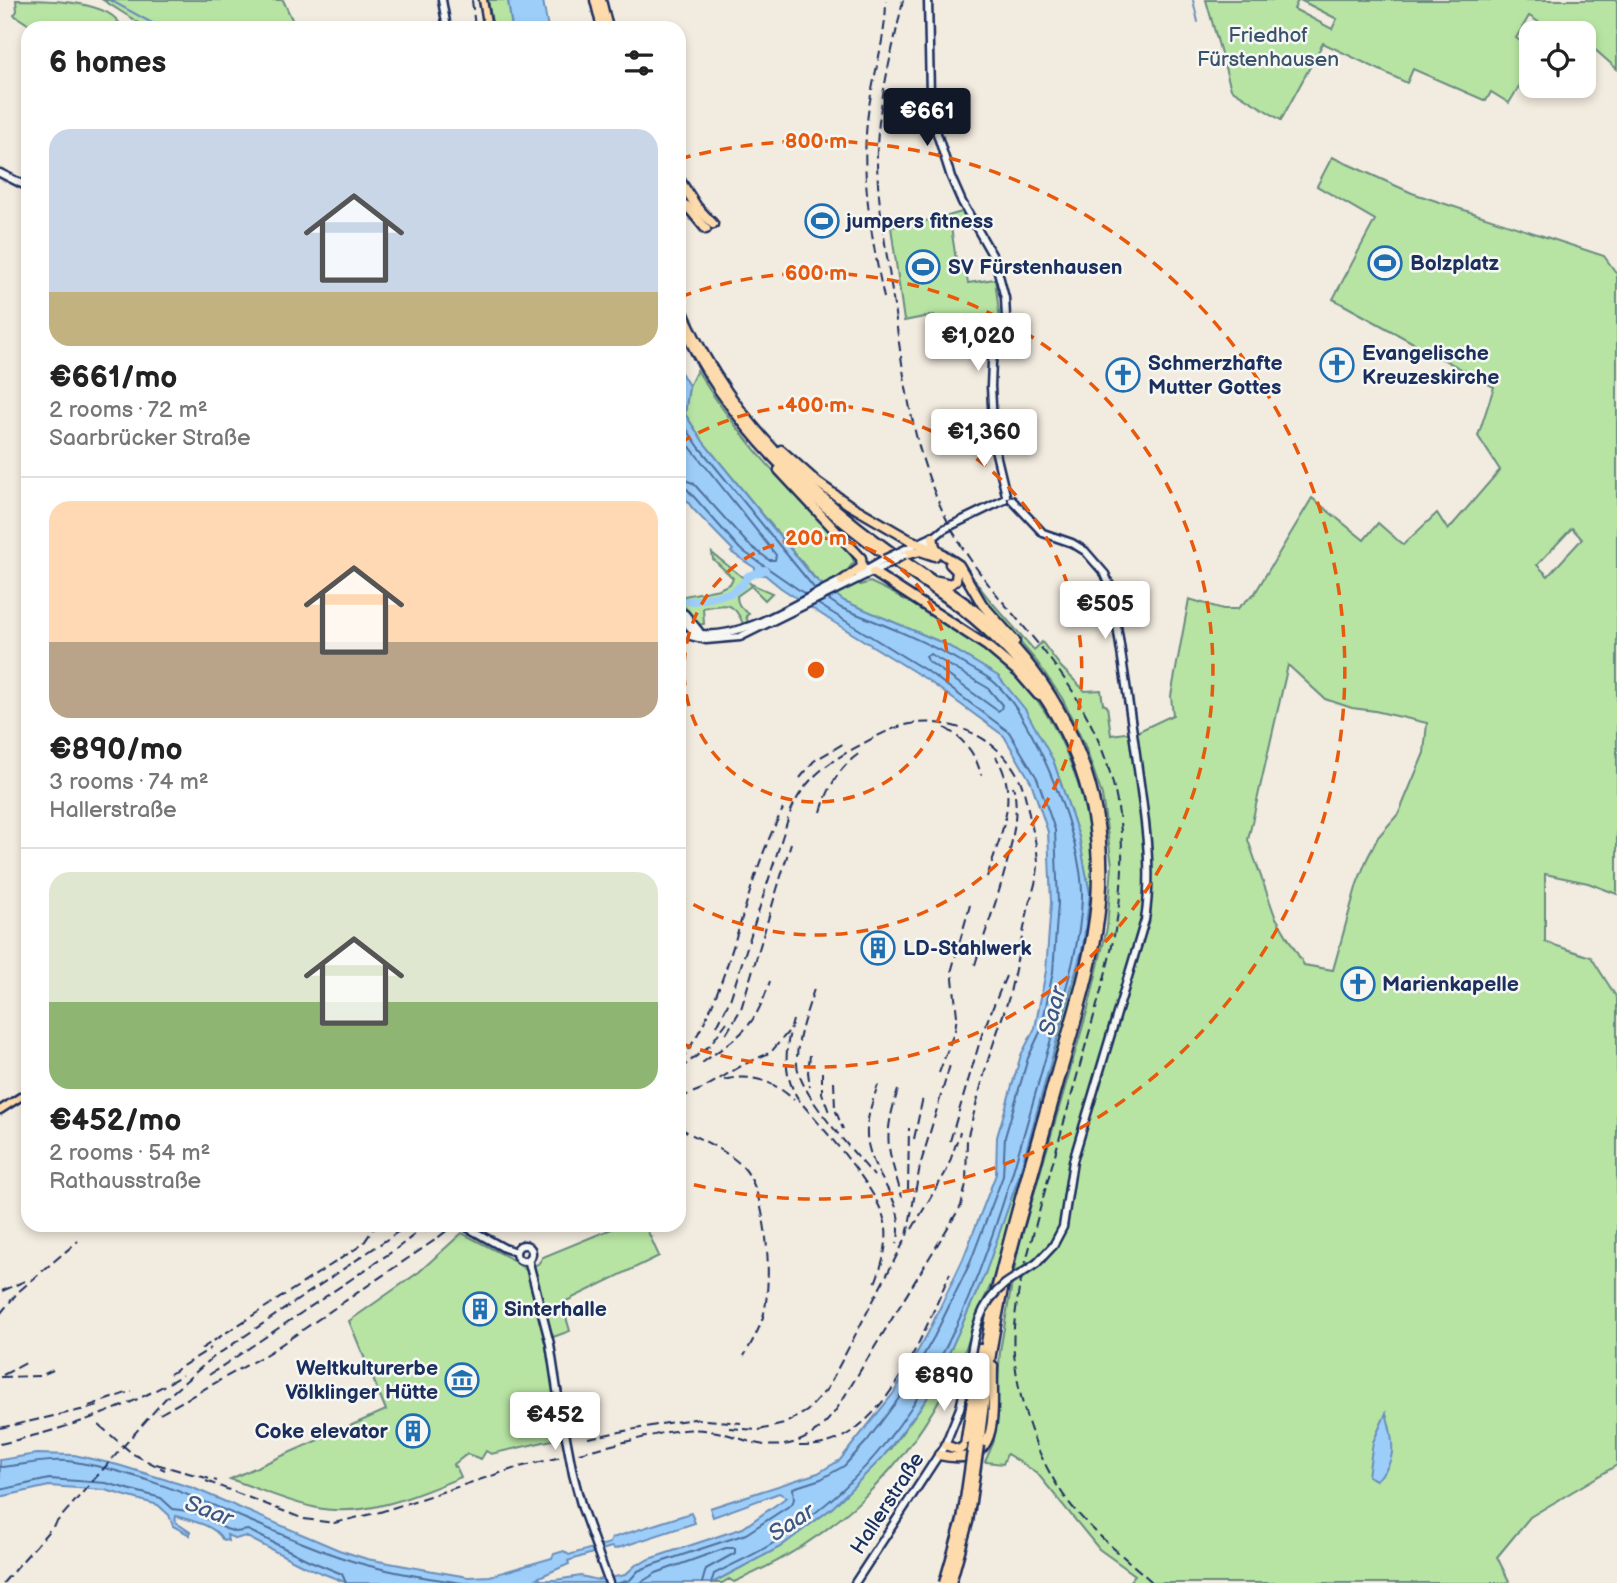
<!DOCTYPE html>
<html lang="en">
<head>
<meta charset="utf-8">
<style>
  body { margin:0; font-family:"Balsamiq Sans",sans-serif; background:#f6f6f6; color:#222; height:100vh; display:flex; flex-direction:column; font-size:26px; white-space:nowrap }
  * { box-sizing:border-box; margin:0 }
  p { font-size:23px; color:#767676 }
  .icon { flex:none; width:38px; height:38px; fill:none; stroke:currentColor; stroke-width:2; stroke-linecap:round; stroke-linejoin:round }
  .map { position:relative; flex:1; overflow:hidden }
  .panel { position:absolute; left:21px; top:21px; width:665px; height:1211px; display:flex; flex-direction:column; background:#fff; border-radius:21px; box-shadow:0 4px 10px #0003 }
  .panel>* { flex:none }
  .tools { position:absolute; left:1519px; top:21px; display:grid; gap:14px }
  .tools a { display:grid; place-items:center; width:77px; height:77px; border-radius:14px; background:#fff; box-shadow:0 4px 10px #0003; font-size:35px }
  .price { position:absolute; translate:-50% -60px; padding:0 16px; border-radius:7px; background:#fff; color:#222; font-size:23px; line-height:46px; filter:drop-shadow(0 2px 4px #0008) }
  .price::after { content:''; position:absolute; left:50%; top:42px; width:21px; height:16px; margin-left:-10px; background:inherit; clip-path:polygon(0 0,100% 0,50% 100%) }
  .price.on { background:#111827; color:#fff }
  ul { padding:0; list-style:none }
  li { display:grid; align-content:center; gap:14px; height:371px; padding:0 28px }
  li+li { border-top:2px solid #e0e0e0 }
  li span { display:grid; place-items:center; height:217px; border-radius:21px; color:#555 }
  li>.icon { margin-inline-start:auto }
  span .icon { width:126px; height:126px; fill:#fffc; stroke-width:1 }
  li b { font-size:30px }
  h2 { display:flex; justify-content:space-between; align-items:center; height:84px; padding:0 28px; font-size:30px }
  .map>svg:first-child { display:block }
  .green { fill:#b7e4a3; stroke:#698a80; stroke-width:2; fill-rule:evenodd }
  .water { fill:#9dcef9; stroke:#698ebb; stroke-width:2 }
  .lines { fill:none; stroke-linecap:round; stroke-linejoin:round }
  .shore { stroke:#4f6f9c; stroke-width:2 }
  .stream { stroke:#698ebb; stroke-width:2 }
  .river { stroke:#9dcef9; stroke-width:8 }
  .secondary-casing { stroke:#1b2f5e; stroke-width:11 }
  .primary-casing { stroke:#1b2f5e; stroke-width:11 }
  .highway-casing { stroke:#1b2f5e; stroke-width:13 }
  .secondary { stroke:#f6f6f2; stroke-width:6 }
  .primary { stroke:#fedbac; stroke-width:6 }
  .highway { stroke:#fedbac; stroke-width:8 }
  .rail { stroke:#1b2f5e; stroke-width:2; stroke-dasharray:10 5; stroke-linecap:butt }
  .secondary-bridge-casing { stroke:#1b2f5e; stroke-width:11; stroke-linecap:butt }
  .highway-bridge-casing { stroke:#1b2f5e; stroke-width:13; stroke-linecap:butt }
  .secondary-bridge { stroke:#f6f6f2; stroke-width:6 }
  .highway-bridge { stroke:#fedbac; stroke-width:8 }
  .ring { fill:none; stroke:#e8590c; stroke-width:3.5; stroke-dasharray:12 9 }
  .labels { text-anchor:middle; stroke-width:5; stroke-linejoin:round; paint-order:stroke }
  .park-label { font-size:21px; fill:#3a536c; stroke:#f6f6f2 }
  .poi-label { font-size:21px; font-weight:bold; fill:#1b2f5e; stroke:#f6f6f2; text-anchor:start }
  .street-label { font-size:21px; fill:#1b2f5e; stroke:#f6f6f2 }
  .water-label { font-size:23px; font-style:italic; fill:#3c5785; stroke:#f6f6f2 }
  .centre { fill:#e8590c; stroke:#f6f6f2; stroke-width:3.5 }
  .ring-label { font-size:21px; text-anchor:middle; font-weight:bold; fill:#e8590c; stroke:#f6f6f2; stroke-width:5; stroke-linejoin:round; paint-order:stroke }
</style>
</head>
<body>
<div class="map">
<svg width="1617" height="1583" viewBox="0 0 1617 1583">
  <rect width="100%" height="100%" fill="#f2ebdf"/>
  <filter id="ink" filterUnits="userSpaceOnUse"><feTurbulence type="fractalNoise" baseFrequency=".0143" numOctaves="2"/><feDisplacementMap in="SourceGraphic" scale="14" xChannelSelector="R" yChannelSelector="G"/><feConvolveMatrix kernelMatrix="1 2 1 2 8 2 1 2 1" color-interpolation-filters="sRGB"/></filter>
  <g filter="url(#ink)">
    <g class="green">
      <path d="M16 0C47 0 112 0 122 28H34L14 15 17 11Z"/>
      <path d="M103 0H283L296 28H147Z"/>
      <path d="M488 0H508L512 28H493Z"/>
      <path d="M1206 0H1298L1294 9 1332 29 1337 19 1300 0H1617V69L1584 40V33H1577L1563 22H1558L1553 31 1529 16 1516 38 1531 49V67L1509 103 1491 92 1486 101 1413 69 1407 83 1323 43 1281 120 1231 89Z"/>
      <path d="M1332 157 1412 193 1604 256 1617 274V894L1588 883 1545 874V942L1591 957 1617 998V1465L1530 1517 1497 1557 1510 1583H1128L1135 1575 1099 1549 1037 1473 1007 1454 1003 1464 985 1462 994 1441 1000 1351 1018 1249 1089 1005 1107 928 1112 865 1102 795 1085 746 1062 698 1037 662 986 602 971 578 972 577 989 599 1034 650 1042 642 1061 667 1085 691 1101 690 1103 704 1107 706 1111 735 1139 731 1173 715 1171 696 1189 599 1223 609H1237L1255 593 1312 498 1364 540 1378 523 1403 545 1437 513 1448 530 1500 470 1478 436 1494 387 1333 299 1375 220 1317 186ZM1572 528 1582 539 1548 576 1537 565ZM1288 665 1325 699 1352 708 1375 711 1427 723 1424 753 1399 813 1378 837 1367 859 1357 884 1333 970 1304 965 1275 916 1248 840Z"/>
      <path d="M962 212 966 219 951 227 958 273 966 272 968 283 995 279 1000 321 983 324 989 350 986 359 960 352 954 353 934 315 904 321 891 227 941 218Z"/>
      <path d="M697 370C738 439 797 496 851 554L854 562 847 571 860 585 870 582C912 601 951 625 988 653 1001 663 1014 672 1024 684 1070 735 1098 827 1094 896 1090 956 1066 1019 1050 1076 1030 1143 1012 1209 994 1276 990 1290 982 1301 977 1315 974 1323 972 1332 969 1340 965 1352 958 1363 953 1374 906 1470 832 1541 734 1582L729 1579 722 1583H712L780 1547 832 1508 890 1449 926 1400 938 1377 985 1274 1019 1176 1083 946 1090 894 1079 837 1053 760 999 677 945 644 844 601 828 591 814 577 704 443 685 414 689 386Z"/>
      <path d="M712 553 751 584 772 593 765 600 751 586 737 596C737 606 742 608 749 614L746 616 748 622 743 624C734 600 724 604 703 608L704 624 697 625 685 607 679 605V597L719 589 730 584 733 578 713 559Z"/>
      <path d="M621 1225H645L659 1256 562 1303 570 1331 545 1340 561 1438 491 1454 486 1451 481 1459 467 1454 453 1465 454 1467 456 1466 461 1477C416 1496 362 1519 313 1507 285 1501 257 1488 230 1479L386 1410 349 1321 419 1272 462 1233 508 1257 525 1269 538 1264 543 1257Z"/>
    </g>
    <g class="water">
      <path d="M508 0 543 1 548 28H512Z"/>
      <path d="M679 369 689 386 685 414 704 443 814 578 844 601 945 644 998 676 1025 709 1053 760 1079 837 1090 894 1083 946 1019 1176 985 1274 938 1377 926 1400 882 1458 832 1508 780 1547 712 1583H347L304 1566 245 1536 236 1539 227 1535 228 1541 222 1539C215 1525 189 1520 176 1516L175 1522 190 1532V1535L173 1526 169 1515 158 1505 105 1490 49 1486 0 1497V1460L36 1454 74 1455 118 1465 193 1488 339 1550 367 1559 433 1571 468 1577 490 1576 552 1558 554 1554 564 1551 569 1555 610 1543 612 1538 691 1513 695 1523 615 1549 611 1547 568 1561 569 1564 537 1578 542 1580H555L581 1576 598 1580 625 1575 638 1563 640 1564 649 1559 743 1528 787 1497 779 1493 713 1517 710 1508 818 1473 840 1460 893 1394 928 1333 963 1259 996 1174 997 1137 1021 1055 1035 1028 1046 971 1051 903 1048 832 1031 782 1004 736 926 679 827 618 781 588 765 575 755 574V568L731 552 733 550 693 509 679 490Z"/>
      <path d="M1386 1413C1393 1437 1399 1462 1376 1480L1368 1476 1373 1442Z"/>
    </g>
    <g class="lines">
      <g class="shore">
        <path d="M679 418 699 447 815 589"/>
        <path d="M679 433 776 555 775 560H769L748 544 693 483 679 478"/>
        <path d="M679 487 687 489 740 549 805 594"/>
        <path d="M930 654 988 688 1002 705 1001 709 998 711 928 661 926 656Z"/>
        <path d="M0 1467C25 1465 49 1458 75 1462 168 1477 249 1525 337 1556 376 1570 420 1577 462 1583"/>
        <path d="M0 1490 49 1479 106 1483 161 1498 173 1509 194 1512 226 1529 236 1532 248 1530 308 1560 342 1574 346 1583"/>
        <path d="M619 1583 630 1580 638 1571 652 1565 746 1534 792 1504 794 1499 793 1488 821 1479 844 1466 867 1441 899 1398 934 1337 970 1263 1003 1176 1005 1137 1028 1058 1041 1030 1053 972 1058 903 1055 830 1037 778 1009 732 930 673 818 604"/>
        <path d="M640 1583 656 1573 726 1548H735V1553L706 1569 702 1583"/>
        <path d="M711 1583 714 1574C735 1563 759 1553 778 1540 818 1513 857 1480 886 1442 970 1338 1008 1190 1044 1063 1059 1010 1080 954 1082 898 1084 843 1035 718 994 682 987 676 976 671 968 666 928 642 885 625 841 608L828 599"/>
      </g>
      <g class="stream">
        <path d="M110 0 161 28"/>
        <path d="M1193 0 1198 22"/>
      </g>
      <path class="river" d="M679 601H695L731 593 742 585 748 576 765 570"/>
      <defs>
        <g id="secondary">
          <path d="M442 0 447 28"/>
          <path d="M928 0 930 94 933 121 951 177 962 202 995 260 1005 298 1006 317 992 362 991 386 994 445 1006 495"/>
          <path d="M0 173 28 187"/>
          <path d="M1012 500 1043 533 1072 543 1085 551 1105 574 1111 588C1120 643 1128 698 1136 754 1143 809 1154 864 1145 920L1073 1161 1063 1227 1053 1246 1037 1263"/>
          <path d="M922 547 944 529 1004 500"/>
          <path d="M899 552 932 537"/>
          <path d="M858 574 884 559"/>
          <path d="M679 611 685 614 699 631"/>
          <path d="M679 615 695 633C742 643 802 598 845 579"/>
          <path d="M679 633 706 640 740 637 890 563"/>
          <path d="M468 1228 504 1248 516 1252"/>
          <circle cx="524" cy="1253" r="8"/>
          <path d="M528 1259 550 1344 557 1390"/>
          <path d="M582 1508 609 1583"/>
          <path d="M855 1583 945 1445 960 1408 968 1373"/>
        </g>
        <g id="primary">
          <path d="M483 0 488 28"/>
          <path d="M0 1110 28 1092"/>
        </g>
        <g id="highway">
          <path d="M595 0 602 28"/>
          <path d="M601 0 608 28"/>
          <path d="M679 179 697 207 713 224"/>
          <path d="M679 203 687 206 706 229"/>
          <path d="M679 302C719 404 799 485 886 548 913 568 941 585 968 605 1060 675 1111 786 1101 901 1097 952 1082 1001 1068 1050 1051 1112 1033 1174 1016 1236 997 1305 987 1374 979 1445"/>
          <path d="M679 318C730 434 827 517 931 587 1040 659 1106 767 1096 901 1091 959 1072 1016 1056 1072 1034 1148 1011 1225 993 1303L984 1355 973 1444"/>
          <path d="M781 450 818 483 848 504 910 540 941 553 959 565 982 604 1015 641"/>
          <path d="M779 470 861 558 862 567 842 581"/>
          <path d="M933 537 935 547 939 551"/>
          <path d="M908 554 920 551 935 556"/>
          <path d="M873 572 987 646 1019 673 1038 695"/>
          <path d="M938 581 951 584 956 580 957 571 950 564"/>
          <path d="M945 1445 959 1450 965 1445 980 1349"/>
          <path d="M939 1455C1005 1470 991 1409 993 1366"/>
        </g>
      </defs>
      <use href="#secondary" class="secondary-casing"/>
      <use href="#primary" class="primary-casing"/>
      <use href="#highway" class="highway-casing"/>
      <use href="#secondary" class="secondary"/>
      <use href="#primary" class="primary"/>
      <use href="#highway" class="highway"/>
      <g class="rail">
        <path d="M472 0 475 28"/>
        <path d="M903 0C893 49 879 98 877 148 876 194 885 240 891 285 905 383 912 474 970 559 995 596 1028 629 1055 666 1088 709 1112 762 1119 815 1131 897 1106 973 1084 1051 1062 1130 1039 1209 1019 1289 1016 1310 1012 1331 1014 1353 1019 1408 1039 1467 1075 1510 1098 1537 1127 1559 1153 1583"/>
        <path d="M884 298C872 241 861 181 867 122 871 81 886 41 886 0"/>
        <path d="M945 728C964 739 976 754 981 775"/>
        <path d="M800 778 814 761 846 742"/>
        <path d="M821 812C828 788 839 767 860 753"/>
        <path d="M987 877C999 838 1021 796 996 757"/>
        <path d="M975 965C988 921 1026 828 1013 786"/>
        <path d="M814 989C807 1012 796 1039 797 1064 799 1095 853 1150 874 1176"/>
        <path d="M793 1020C785 1048 782 1075 799 1100 824 1131 882 1191 886 1228 888 1247 881 1268 874 1286"/>
        <path d="M717 1026 730 1000 789 816C801 783 824 765 853 749 874 738 894 725 917 723 958 719 1001 741 1019 778 1025 791 1027 805 1030 819 1034 835 1038 850 1038 866 1037 881 1032 894 1028 908"/>
        <path d="M726 1034 741 1009 791 843"/>
        <path d="M810 1055 808 1072 810 1087"/>
        <path d="M680 1062C734 989 740 890 783 809"/>
        <path d="M702 1063C741 1034 754 1030 770 981"/>
        <path d="M679 1070 709 1046 727 1022"/>
        <path d="M822 1072V1093L829 1112"/>
        <path d="M939 1073 955 1030 957 1016 952 969 970 905"/>
        <path d="M724 1080C751 1073 774 1081 794 1100"/>
        <path d="M834 1081 835 1109 843 1129"/>
        <path d="M878 1085C871 1106 863 1126 869 1148 878 1185 907 1201 897 1244"/>
        <path d="M898 1090C882 1141 888 1148 902 1197"/>
        <path d="M679 1098 702 1089 743 1065 771 1052 788 1032"/>
        <path d="M679 1127C699 1140 726 1149 743 1167 768 1194 773 1282 763 1317 759 1330 751 1344 744 1356"/>
        <path d="M914 1139 923 1097"/>
        <path d="M950 1141 983 1031 1006 976"/>
        <path d="M908 1191 909 1128"/>
        <path d="M912 1229 947 1170 960 1132"/>
        <path d="M2 1291 25 1281"/>
        <path d="M0 1314 18 1292 78 1241"/>
        <path d="M201 1349 354 1250 363 1244 376 1225"/>
        <path d="M170 1374 211 1348"/>
        <path d="M3 1375 26 1363"/>
        <path d="M209 1375 396 1249 427 1225"/>
        <path d="M0 1377 40 1376 53 1370"/>
        <path d="M89 1406 132 1391"/>
        <path d="M160 1414 270 1352 435 1240 454 1225"/>
        <path d="M661 1424 694 1419 741 1423"/>
        <path d="M99 1425 133 1454 165 1470"/>
        <path d="M0 1428 99 1406"/>
        <path d="M729 1428 759 1430 784 1424 807 1411 827 1389 907 1236 920 1166 950 1065"/>
        <path d="M588 1438 662 1424"/>
        <path d="M0 1444C64 1429 126 1410 182 1375"/>
        <path d="M799 1446C815 1446 831 1444 846 1435 897 1405 927 1325 950 1273"/>
        <path d="M156 1464 217 1481"/>
        <path d="M206 1481 304 1519 334 1523 380 1512 519 1467 667 1432C682 1430 697 1428 711 1431 726 1433 740 1439 754 1443 790 1452 818 1437 838 1407L961 1206 966 1184 967 1139 988 1060 1009 997 1030 901"/>
        <path d="M3 1583 165 1399 211 1359 408 1225"/>
      </g>
      <defs>
        <g id="secondary-bridge">
          <path d="M884 559 899 552"/>
          <path d="M890 563 904 555"/>
          <path d="M968 1373C973 1340 976 1306 1005 1284 1015 1277 1026 1271 1037 1263"/>
          <path d="M557 1390 573 1474 582 1508"/>
        </g>
        <g id="highway-bridge">
          <path d="M944 1583 962 1520 973 1444"/>
          <path d="M951 1583 968 1522 979 1445"/>
        </g>
      </defs>
      <use href="#secondary-bridge" class="secondary-bridge-casing"/>
      <use href="#highway-bridge" class="highway-bridge-casing"/>
      <use href="#secondary-bridge" class="secondary-bridge"/>
      <use href="#highway-bridge" class="highway-bridge"/>
    </g>
  </g>
  <g class="ring">
    <circle cx="816" cy="670" r="132"/>
    <path d="M680 443A265 265 0 1 1 680 897"/>
    <path d="M680 297A397 397 0 1 1 680 1043"/>
    <path d="M679 159A529 529 0 1 1 679 1181"/>
  </g>
  <defs>
    <symbol id="stadium-ring" viewBox="-11 -11 22 22"><circle r="9.5" fill="#f6f6f2" stroke="#1f6fb2" stroke-width="1.5"/><path d="M0-5a6.5 5 0 1 0 0 10a6.5 5 0 1 0 0-10ZM-3.5-1.8h7v3.6h-7Z" fill="#1f6fb2"/></symbol>
    <symbol id="church-ring" viewBox="-11 -11 22 22"><circle r="9.5" fill="#f6f6f2" stroke="#1f6fb2" stroke-width="1.5"/><path d="M-1.2-6h2.4v3.5h3.3v2.4h-3.3V6h-2.4V-.1h-3.3v-2.4h3.3Z" fill="#1f6fb2"/></symbol>
    <symbol id="building-ring" viewBox="-11 -11 22 22"><circle r="9.5" fill="#f6f6f2" stroke="#1f6fb2" stroke-width="1.5"/><path d="M-4-6H4V6H1V3H-1V6H-4ZM-2.5-4.3h1.7v1.8h-1.7ZM.8-4.3h1.7v1.8H.8ZM-2.5-1h1.7V.8h-1.7ZM.8-1h1.7V.8H.8Z" fill="#1f6fb2"/></symbol>
    <symbol id="museum-ring" viewBox="-11 -11 22 22"><circle r="9.5" fill="#f6f6f2" stroke="#1f6fb2" stroke-width="1.5"/><path d="M0-6L6-3V-2H-6V-3ZM-5-1h2V3h-2ZM-1-1h2V3h-2ZM3-1h2V3H3ZM-6 4H6V6H-6Z" fill="#1f6fb2"/></symbol>
  </defs>
  <g fill-rule="evenodd">
    <use href="#stadium-ring" x="803" y="202" width="38" height="38"/>
    <use href="#stadium-ring" x="1366" y="244" width="38" height="38"/>
    <use href="#stadium-ring" x="904" y="248" width="38" height="38"/>
    <use href="#church-ring" x="1318" y="346" width="38" height="38"/>
    <use href="#church-ring" x="1104" y="356" width="38" height="38"/>
    <use href="#building-ring" x="859" y="929" width="38" height="38"/>
    <use href="#church-ring" x="1339" y="965" width="38" height="38"/>
    <use href="#building-ring" x="461" y="1290" width="38" height="38"/>
    <use href="#museum-ring" x="443" y="1361" width="38" height="38"/>
    <use href="#building-ring" x="394" y="1412" width="38" height="38"/>
  </g>
  <g class="labels">
    <g class="park-label">
      <text x="1268" y="42">Friedhof<tspan x="1268" dy="24">Fürstenhausen</tspan></text>
    </g>
    <g class="poi-label">
      <text x="846" y="228">jumpers fitness</text>
      <text x="1410" y="270">Bolzplatz</text>
      <text x="948" y="274">SV Fürstenhausen</text>
      <text x="1362" y="360">Evangelische<tspan x="1362" dy="24">Kreuzeskirche</tspan></text>
      <text x="1148" y="370">Schmerzhafte<tspan x="1148" dy="24">Mutter Gottes</tspan></text>
      <text x="903" y="955">LD-Stahlwerk</text>
      <text x="1382" y="991">Marienkapelle</text>
      <text x="504" y="1316">Sinterhalle</text>
      <text x="438" y="1375" text-anchor="end">Weltkulturerbe<tspan x="438" dy="24">Völklinger Hütte</tspan></text>
      <text x="388" y="1438" text-anchor="end">Coke elevator</text>
    </g>
    <g class="street-label">
      <text transform="translate(887 1503) rotate(-57)" y="7">Hallerstraße</text>
    </g>
    <g class="water-label">
      <text transform="translate(1052 1011) rotate(-75)" y="8">Saar</text>
      <text transform="translate(209 1510) rotate(21)" y="8">Saar</text>
      <text transform="translate(791 1522) rotate(-33)" y="8">Saar</text>
    </g>
  </g>
  <circle cx="816" cy="670" r="10" class="centre"/>
  <g class="ring-label">
    <text x="816" y="148">800 m</text>
    <text x="816" y="280">600 m</text>
    <text x="816" y="412">400 m</text>
    <text x="816" y="545">200 m</text>
  </g>
</svg>
<div class="tools">
<a><svg class="icon" aria-label="locate" viewBox="0 0 24 24"><circle cx="12" cy="12" r="6"/><path d="M12 2v4M12 18v4M2 12h4M18 12h4"/></svg></a>
</div>
<b class="price on" style="left:927px;top:148px">€661</b>
<b class="price" style="left:978px;top:373px">€1,020</b>
<b class="price" style="left:984px;top:469px">€1,360</b>
<b class="price" style="left:1105px;top:641px">€505</b>
<b class="price" style="left:944px;top:1413px">€890</b>
<b class="price" style="left:555px;top:1452px">€452</b>
<section class="panel">
<h2>6 homes<svg class="icon" aria-label="filters" viewBox="0 0 24 24"><path d="M4 7h16M4 17h16"/><circle cx="9" cy="7" r="2"/><circle cx="15" cy="17" r="2"/></svg></h2>
<ul>
<li><span style="background:linear-gradient(#c9d6e8 75%,#c2b280 0)"><svg class="icon" aria-label="home" viewBox="0 0 24 24"><path d="M3 11l9-7 9 7M6 9v11h12V9"/></svg></span><div><b>€661/mo</b><p>2 rooms · 72 m²</p><p>Saarbrücker Straße</p></div></li>
<li><span style="background:linear-gradient(#ffd9b3 65%,#b9a48a 0)"><svg class="icon" aria-label="home" viewBox="0 0 24 24"><path d="M3 11l9-7 9 7M6 9v11h12V9"/></svg></span><div><b>€890/mo</b><p>3 rooms · 74 m²</p><p>Hallerstraße</p></div></li>
<li><span style="background:linear-gradient(#dfe7d0 60%,#8fb573 0)"><svg class="icon" aria-label="home" viewBox="0 0 24 24"><path d="M3 11l9-7 9 7M6 9v11h12V9"/></svg></span><div><b>€452/mo</b><p>2 rooms · 54 m²</p><p>Rathausstraße</p></div></li>
</ul>
</section>
</div>
</body>
</html>
